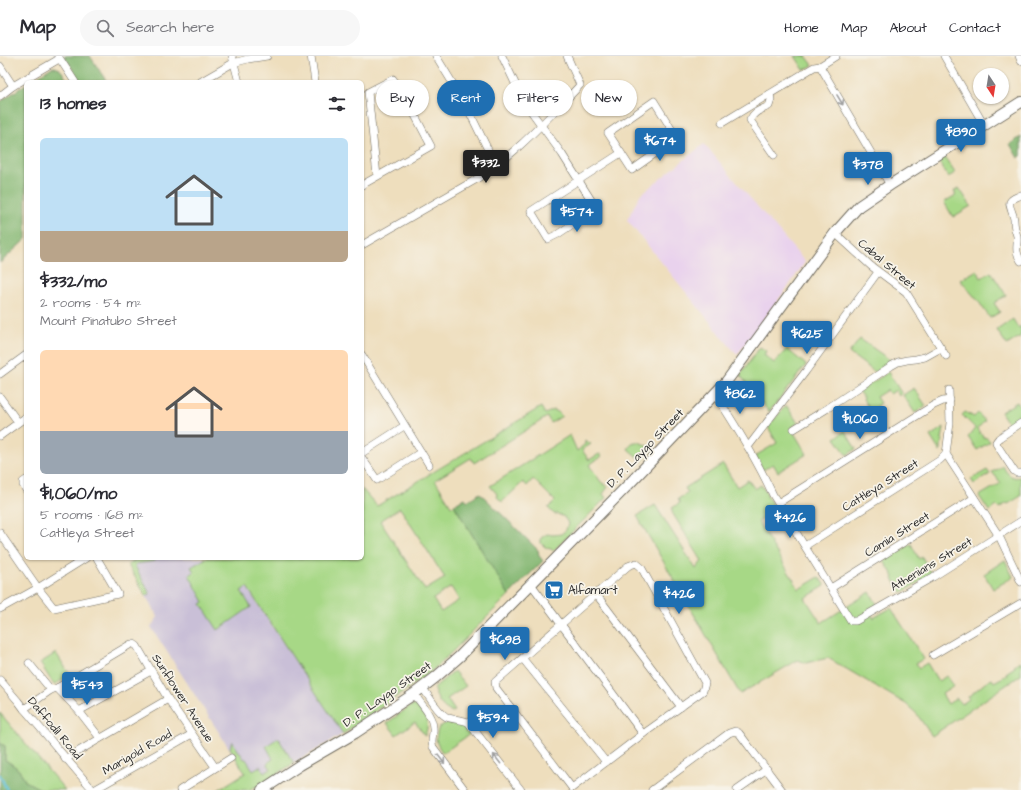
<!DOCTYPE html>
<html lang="en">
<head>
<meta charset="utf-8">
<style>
  body { margin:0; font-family:"Architects Daughter",sans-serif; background:#f7f7f7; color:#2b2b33; height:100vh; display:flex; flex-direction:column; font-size:15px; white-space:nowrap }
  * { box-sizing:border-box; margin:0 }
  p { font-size:13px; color:#7c7c81 }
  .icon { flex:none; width:22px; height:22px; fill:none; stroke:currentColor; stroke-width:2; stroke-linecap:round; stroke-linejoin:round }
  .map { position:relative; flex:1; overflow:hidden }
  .sheet { position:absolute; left:24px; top:24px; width:340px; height:480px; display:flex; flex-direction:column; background:#fff; border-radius:6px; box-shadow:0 1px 3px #0004 }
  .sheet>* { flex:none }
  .guide { position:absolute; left:376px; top:24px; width:380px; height:36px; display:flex; gap:8px }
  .needle { width:26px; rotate:168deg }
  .buttons { position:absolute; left:973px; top:12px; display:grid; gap:8px }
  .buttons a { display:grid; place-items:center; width:36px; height:36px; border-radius:50%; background:#fff; box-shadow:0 1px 3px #0004; font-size:20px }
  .price { position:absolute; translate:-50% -34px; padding:0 9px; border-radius:4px; background:#1f6fb2; color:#fff; font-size:13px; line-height:26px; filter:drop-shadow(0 1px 2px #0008) }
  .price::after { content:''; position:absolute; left:50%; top:24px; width:12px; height:9px; margin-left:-6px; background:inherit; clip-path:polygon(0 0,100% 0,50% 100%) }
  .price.on { background:#222; color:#fff }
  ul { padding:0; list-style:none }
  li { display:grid; align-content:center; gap:8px; height:212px; padding:0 16px }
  li span { display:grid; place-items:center; height:124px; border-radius:6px; color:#555 }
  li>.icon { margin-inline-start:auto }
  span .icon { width:72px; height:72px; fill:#fffc; stroke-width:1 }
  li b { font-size:17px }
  h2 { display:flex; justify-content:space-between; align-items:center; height:48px; padding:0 16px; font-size:17px }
  .chip { padding:0 14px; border-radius:18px; background:#fff; box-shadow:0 1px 3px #0004; font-size:14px; line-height:36px }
  .chip.on { background:#1f6fb2; color:#fff }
  header { display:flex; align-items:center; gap:24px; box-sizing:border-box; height:56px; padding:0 20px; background:#fff; border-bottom:1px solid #e1e1e2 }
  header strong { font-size:19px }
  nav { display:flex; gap:22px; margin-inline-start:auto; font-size:14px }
  .search { width:280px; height:36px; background:#f7f7f7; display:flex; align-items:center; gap:10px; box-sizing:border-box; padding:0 14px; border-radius:22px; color:#7c7c81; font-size:15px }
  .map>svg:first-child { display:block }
  .built { fill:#e9d2ed }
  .industrial { fill:#c9bfd7 }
  .green { fill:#a7d886; stroke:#698258; fill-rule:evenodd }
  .forest { fill:#85b873; stroke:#58724f }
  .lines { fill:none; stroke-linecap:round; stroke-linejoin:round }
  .stream { stroke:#5cc0da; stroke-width:2.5 }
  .minor-casing { stroke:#6f6a5e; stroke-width:8 }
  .secondary-casing { stroke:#6f6a5e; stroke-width:12 }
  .minor { stroke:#fff; stroke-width:7 }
  .secondary { stroke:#fff; stroke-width:10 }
  .oneway { stroke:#a0a0a0 }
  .labels { text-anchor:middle; stroke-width:3.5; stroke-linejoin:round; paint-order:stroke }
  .street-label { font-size:12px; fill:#2b2b2b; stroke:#f7f3e8 }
  .poi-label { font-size:12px; fill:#2b2b2b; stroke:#f7f3e8; text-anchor:start }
</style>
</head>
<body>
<header>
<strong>Map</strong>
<div class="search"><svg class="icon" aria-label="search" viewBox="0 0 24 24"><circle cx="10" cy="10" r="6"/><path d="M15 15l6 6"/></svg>Search here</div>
<nav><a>Home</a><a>Map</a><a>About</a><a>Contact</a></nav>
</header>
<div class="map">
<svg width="1021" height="734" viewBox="0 0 1021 734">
  <rect width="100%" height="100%" fill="#f7f3e8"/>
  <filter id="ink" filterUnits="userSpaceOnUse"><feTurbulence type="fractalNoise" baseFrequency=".025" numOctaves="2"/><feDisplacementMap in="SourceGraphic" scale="8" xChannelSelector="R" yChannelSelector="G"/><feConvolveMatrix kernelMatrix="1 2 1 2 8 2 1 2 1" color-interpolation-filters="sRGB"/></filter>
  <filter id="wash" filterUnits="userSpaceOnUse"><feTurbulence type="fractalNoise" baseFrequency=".012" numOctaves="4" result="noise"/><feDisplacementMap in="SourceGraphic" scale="16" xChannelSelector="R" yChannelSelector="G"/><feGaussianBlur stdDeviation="0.9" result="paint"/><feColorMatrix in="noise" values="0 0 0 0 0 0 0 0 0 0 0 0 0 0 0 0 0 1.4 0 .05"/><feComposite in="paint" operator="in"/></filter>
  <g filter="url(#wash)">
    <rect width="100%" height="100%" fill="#eedebd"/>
    <path class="built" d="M704 88 805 206 790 228 737 299 627 164 640 139Z"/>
    <path class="industrial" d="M139 502H228L267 563 343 678 294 707 257 731H254L151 571 158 561 128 509Z"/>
    <g class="green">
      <path d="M795 0H806L813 9 804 14Z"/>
      <path d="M944 100 955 117 948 121 938 104Z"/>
      <path d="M959 132 971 150 953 161 944 146 956 139 954 135Z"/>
      <path d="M977 214 981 222 991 216 1006 239 994 247 1000 256 990 262 979 246 960 224Z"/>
      <path d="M1013 263 1018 272 1021 270V280L1007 289 997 274Z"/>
      <path d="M860 283 893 306 885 311 883 310 876 317 849 297Z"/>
      <path d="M760 291 766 295 764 299 774 307 787 293 806 309 769 356 740 319Z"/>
      <path d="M888 316 902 338 899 340 896 334 890 338 887 334 876 341 880 347 873 353 872 352 869 353 863 343 864 342 859 335 881 321Z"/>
      <path d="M914 332 926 350 915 357 903 339Z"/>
      <path d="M1017 346 1021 353V356L1019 357 1021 361 1009 369 1001 356Z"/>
      <path d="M786 349 798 367 791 372 807 398 778 416 773 408 763 414 755 400 777 387 768 371Z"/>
      <path d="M541 351 545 358 554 354 558 356 562 360 551 367 547 361 474 407 471 402 435 424 451 450 454 449 509 539 454 594 433 614 400 638 343 678 316 637 247 531 241 535 251 551 218 574 201 548 204 546 189 519 194 516 191 511 205 503 204 502H362V433L377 450ZM400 452 445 522 425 534 380 465ZM451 531 459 544 441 556 433 543Z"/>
      <path d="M965 356 974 361 978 357 985 365 977 373 984 382 985 381 989 384 990 386 977 394 968 381 971 378 975 372 962 359Z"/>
      <path d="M944 371 940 396 930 380Z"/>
      <path d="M845 375 856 393 847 399 835 382Z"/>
      <path d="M570 379 577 395 585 388V384L591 388 582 394 589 404 599 398 602 400 589 409 601 426 608 431 603 438 606 442 553 495 551 493 546 492 541 487V482L547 478 553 479 561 478 566 474 568 467 564 461 558 458H554L548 452 555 445 533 423 527 430 523 426 502 446 497 441 498 439 490 430Z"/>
      <path d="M635 386H639L654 393 642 405 628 393 632 387Z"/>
      <path d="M723 408 737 431 748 424 755 433 761 429 767 438V440L776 454 758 466 799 533 819 521 825 530 805 542 821 567 870 536 878 550 870 555 873 562 891 552 924 603 916 607 919 612 927 607 938 625 947 620 954 630 942 638 948 648 957 642 962 648 969 643 968 641 985 627 992 623 994 626 1007 619 1006 617 1015 611 1014 609 1021 605V619L932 680 916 657 906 648 828 602 806 607 798 604 740 638 637 460 655 449 696 513 702 505 673 458 672 456V452L680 447 678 443 688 437 685 432Z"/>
      <path d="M1003 410C1007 418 1011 423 1021 421V440L1008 448 1007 447 999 452 997 450 989 455 979 440 1001 427 992 416Z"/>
      <path d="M987 414 990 418 974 428 971 423Z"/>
      <path d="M911 488 919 503 922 501 932 518 901 537 893 522 894 521 884 505Z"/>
      <path d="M139 502H155V505L136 508 135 510 150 538 146 540 128 509Z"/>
      <path d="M1005 504 1013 521 993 533 984 518Z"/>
      <path d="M56 597 70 619 54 629 40 607Z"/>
      <path d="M454 615 466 630 447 643 455 655 452 656C442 653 437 643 434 634L436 630Z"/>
      <path d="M412 649C428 651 430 667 425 680L415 666 396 679 387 667Z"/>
      <path d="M0 657 65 734H42L25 725C22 715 14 709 5 704V690L0 687Z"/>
      <path d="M448 666C461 666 463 669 470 678L443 697C436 688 434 683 439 671Z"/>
      <path d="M278 682 294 707 257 731H254L249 734H218L245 717 230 692 232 685 244 703H246L253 714 260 710 264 717 271 713 267 707 273 703 266 690Z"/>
    </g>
    <g class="forest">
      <path d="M64 0H90L107 26H81Z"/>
      <path d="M52 11C61 10 64 19 68 26H29Z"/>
      <path d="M26 28V183L0 207V46Z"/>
      <path d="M1021 81V100L1018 102 1010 88Z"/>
      <path d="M480 437 538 494 539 500 543 505 509 539 454 449 465 442 467 445Z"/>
      <path d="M0 687 5 690V704C15 710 21 714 25 725L42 734H0Z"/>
    </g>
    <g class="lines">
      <path class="stream" d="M0 719 7 734"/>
    </g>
  </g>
  <g filter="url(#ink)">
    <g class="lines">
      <defs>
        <g id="minor">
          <path d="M58 0 75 26"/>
          <path d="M232 0 239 26"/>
          <path d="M311 0 315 26"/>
          <path d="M436 0 466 49 496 110"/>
          <path d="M502 0 523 44 562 98 593 147 595 153 558 178 548 183 531 155 621 97"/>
          <path d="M944 0 984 69"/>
          <path d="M1019 0 1021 5"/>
          <path d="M0 10 13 30"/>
          <path d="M820 10 890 129"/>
          <path d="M200 26 233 7 248 3 267 0"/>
          <path d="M770 38 771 44 769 50C761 54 754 55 750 64L754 70 774 99"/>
          <path d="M0 40 13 30 59 3"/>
          <path d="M654 45 677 82 632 114 608 77Z"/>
          <path d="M722 67 814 11 820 10 836 0"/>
          <path d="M362 129 431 90 408 46 393 23 368 36 377 120"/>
          <path d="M1021 139C1018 141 1012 142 1010 146 1008 149 1014 159 1014 164 1014 171 1015 174 1017 180 1018 191 1014 194 1021 205"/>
          <path d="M835 177 871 210 906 236 946 300"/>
          <path d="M362 189 475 124C505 105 527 84 552 58 561 49 571 39 580 29L567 0"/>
          <path d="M362 299 429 409"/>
          <path d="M0 318 26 299"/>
          <path d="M949 334 950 367 946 398 999 480 1021 526"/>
          <path d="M715 338C736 370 757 404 773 439L851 565H856L933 521 1021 465"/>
          <path d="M0 341 18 366"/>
          <path d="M1021 367 999 382 996 386 997 389 1014 415 1017 417H1021"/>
          <path d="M794 373 828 352 891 310 898 306 907 304 916 303 925 301 941 292"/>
          <path d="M0 380 26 361"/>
          <path d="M748 391 806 315 878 216"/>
          <path d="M362 397 404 370"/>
          <path d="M362 402 377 424 421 396"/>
          <path d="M26 424 23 426V429L26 434"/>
          <path d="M778 447 934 349 943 345 950 344"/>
          <path d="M0 477 38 532 54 552 118 538 97 502"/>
          <path d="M805 490 940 404 946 398"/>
          <path d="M636 507 641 511 705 627 703 635 643 678 572 732 496 632 495 626 628 510Z"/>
          <path d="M531 528 643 678"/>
          <path d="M831 532 974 442"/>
          <path d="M596 538 681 651"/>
          <path d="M0 553 38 532 86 502"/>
          <path d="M933 599 1021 547"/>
          <path d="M523 603 606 706"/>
          <path d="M29 607 51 634"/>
          <path d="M0 624 18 645 24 653 93 734"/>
          <path d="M422 631C429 640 439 659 449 662 456 664 461 663 468 666L521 734"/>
          <path d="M57 632 79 655 100 682"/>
          <path d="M414 638C421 648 433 660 433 672 434 679 430 684 433 691L465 734"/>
          <path d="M24 653 51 634 57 632 131 588H134L137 590 168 643 215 711"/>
          <path d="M79 655 151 615"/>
          <path d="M65 703 168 643"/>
          <path d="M94 734 192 678"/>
          <path d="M180 734 231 702"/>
          <path d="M652 734 729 677 735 675 739 677 782 734"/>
          <path d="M737 734 767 713"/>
        </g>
        <path id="secondary" d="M262 734 300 709 355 677 414 638 436 621 459 601 531 528 630 427 726 326 835 177 859 150 890 129 1021 46"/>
      </defs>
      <use href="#minor" class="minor-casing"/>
      <use href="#secondary" class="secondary-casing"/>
      <use href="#minor" class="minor"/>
      <use href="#secondary" class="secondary"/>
    </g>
    <defs><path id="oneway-shaft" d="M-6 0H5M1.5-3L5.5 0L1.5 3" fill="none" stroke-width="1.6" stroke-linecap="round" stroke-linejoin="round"/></defs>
    <g class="oneway">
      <use href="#oneway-shaft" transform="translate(840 44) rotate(59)"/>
      <use href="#oneway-shaft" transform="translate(441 703) rotate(52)"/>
      <use href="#oneway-shaft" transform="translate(497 703) rotate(-128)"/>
    </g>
  </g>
  <defs>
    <symbol id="supermarket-square" viewBox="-11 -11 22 22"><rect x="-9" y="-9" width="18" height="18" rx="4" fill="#1f6fb2" stroke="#f7f3e8"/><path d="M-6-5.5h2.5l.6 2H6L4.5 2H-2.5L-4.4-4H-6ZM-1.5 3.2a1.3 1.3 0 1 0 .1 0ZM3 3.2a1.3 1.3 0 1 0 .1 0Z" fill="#fff"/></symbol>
  </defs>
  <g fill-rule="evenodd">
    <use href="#supermarket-square" x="543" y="523" width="22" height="22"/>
  </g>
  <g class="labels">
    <g class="street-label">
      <text transform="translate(887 208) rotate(40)" y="4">Cabal Street</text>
      <text transform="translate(645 392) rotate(-46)" y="4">D. P. Laygo Street</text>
      <text transform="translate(880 429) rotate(-32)" y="4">Cattleya Street</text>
      <text transform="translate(897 478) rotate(-32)" y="4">Camia Street</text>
      <text transform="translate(931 508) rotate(-31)" y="4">Athenians Street</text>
      <text transform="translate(387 638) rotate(-35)" y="4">D. P. Laygo Street</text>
      <text transform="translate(183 642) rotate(57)" y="4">Sunflower Avenue</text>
      <text transform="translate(55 672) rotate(50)" y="4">Daffodil Road</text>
      <text transform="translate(137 696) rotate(-30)" y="4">Marigold Road</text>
    </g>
    <g class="poi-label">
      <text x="568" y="538">Alfamart</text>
    </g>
  </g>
</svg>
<div class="buttons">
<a><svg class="needle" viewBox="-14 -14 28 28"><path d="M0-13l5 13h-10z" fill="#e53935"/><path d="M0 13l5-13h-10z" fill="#7c7c81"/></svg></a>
</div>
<b class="price" style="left:961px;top:97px">$890</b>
<b class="price" style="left:660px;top:106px">$674</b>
<b class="price on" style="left:486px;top:128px">$332</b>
<b class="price" style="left:868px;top:130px">$378</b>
<b class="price" style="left:577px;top:177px">$574</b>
<b class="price" style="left:807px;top:299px">$625</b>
<b class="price" style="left:740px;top:359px">$862</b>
<b class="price" style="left:860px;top:384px">$1,060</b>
<b class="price" style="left:790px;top:483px">$426</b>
<b class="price" style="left:679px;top:559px">$426</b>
<b class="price" style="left:505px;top:605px">$698</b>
<b class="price" style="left:87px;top:650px">$543</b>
<b class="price" style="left:493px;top:683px">$594</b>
<div class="guide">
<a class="chip">Buy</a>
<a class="chip on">Rent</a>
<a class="chip">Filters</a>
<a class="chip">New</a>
</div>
<section class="sheet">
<h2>13 homes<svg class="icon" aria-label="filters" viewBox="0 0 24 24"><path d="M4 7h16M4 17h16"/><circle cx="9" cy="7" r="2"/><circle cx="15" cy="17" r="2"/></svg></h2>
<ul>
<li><span style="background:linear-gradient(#bfe0f5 75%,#b9a48a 0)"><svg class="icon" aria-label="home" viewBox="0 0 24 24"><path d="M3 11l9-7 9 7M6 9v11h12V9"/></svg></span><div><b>$332/mo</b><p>2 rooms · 54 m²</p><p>Mount Pinatubo Street</p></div></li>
<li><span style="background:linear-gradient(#ffd9b3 65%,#9aa5b1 0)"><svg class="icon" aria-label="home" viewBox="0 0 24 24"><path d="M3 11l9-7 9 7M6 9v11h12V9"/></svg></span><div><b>$1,060/mo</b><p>5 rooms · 168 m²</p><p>Cattleya Street</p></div></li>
</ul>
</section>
</div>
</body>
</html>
